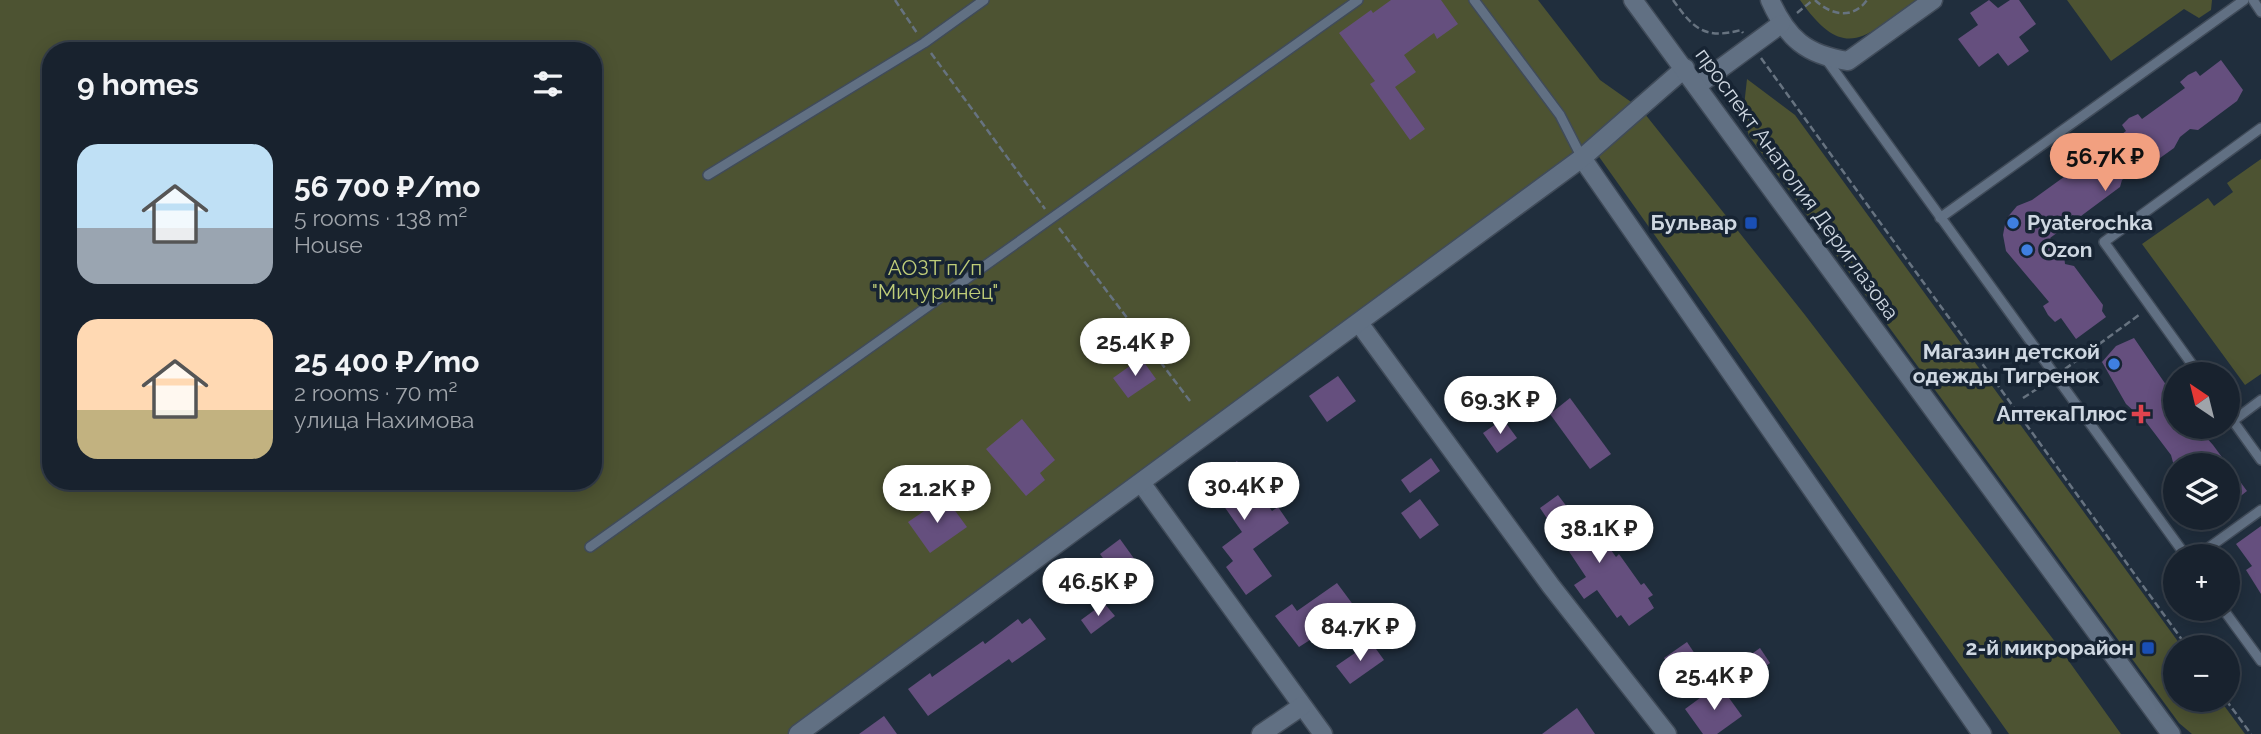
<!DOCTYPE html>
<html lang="en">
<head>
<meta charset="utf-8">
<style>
  body { margin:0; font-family:Raleway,sans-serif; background:#252f3a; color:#f1f3f6; height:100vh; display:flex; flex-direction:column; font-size:26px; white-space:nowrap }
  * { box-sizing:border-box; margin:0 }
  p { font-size:23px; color:#9fa4aa }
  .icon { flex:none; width:38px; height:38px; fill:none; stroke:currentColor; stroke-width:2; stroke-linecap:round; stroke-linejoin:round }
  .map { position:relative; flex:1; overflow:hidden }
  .panel { position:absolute; left:42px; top:42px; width:560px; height:448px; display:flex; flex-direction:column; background:#18222e; border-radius:28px; box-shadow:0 4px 18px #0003,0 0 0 2px #363f4a }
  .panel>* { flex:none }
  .needle { width:46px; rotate:325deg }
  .controls { position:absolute; left:2163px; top:362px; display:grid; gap:14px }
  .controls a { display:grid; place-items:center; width:77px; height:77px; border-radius:50%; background:#18222e; box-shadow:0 4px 18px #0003,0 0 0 2px #363f4a; font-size:35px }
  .price { position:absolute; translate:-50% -60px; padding:0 16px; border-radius:24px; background:#fff; color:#222; font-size:23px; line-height:46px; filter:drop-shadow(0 2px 4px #0008) }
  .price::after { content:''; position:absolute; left:50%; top:42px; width:21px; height:16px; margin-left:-10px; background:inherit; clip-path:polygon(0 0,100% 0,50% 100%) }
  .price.on { background:#f2a080; color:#111 }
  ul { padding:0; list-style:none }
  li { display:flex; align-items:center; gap:21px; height:175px; padding:0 35px }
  li span { display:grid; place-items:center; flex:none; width:196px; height:140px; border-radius:21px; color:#555 }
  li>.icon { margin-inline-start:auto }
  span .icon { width:84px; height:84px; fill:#fffc; stroke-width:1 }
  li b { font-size:30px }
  h2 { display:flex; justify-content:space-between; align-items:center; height:84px; padding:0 35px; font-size:30px }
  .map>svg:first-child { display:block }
  .green { fill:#4d5332; fill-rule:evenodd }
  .building { fill:#654f7e }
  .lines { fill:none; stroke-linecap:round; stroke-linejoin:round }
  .service-casing { stroke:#404b59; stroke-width:12 }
  .minor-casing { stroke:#404b59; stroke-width:21 }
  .secondary-casing { stroke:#404b59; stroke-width:21 }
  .path { stroke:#677380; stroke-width:2.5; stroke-dasharray:7 3.5; stroke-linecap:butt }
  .service { stroke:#617083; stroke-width:9 }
  .minor { stroke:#617083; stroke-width:18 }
  .secondary { stroke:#617083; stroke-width:18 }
  .transit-dot { fill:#1a4fb4; stroke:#172433; stroke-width:2.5 }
  .shop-dot { fill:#3f7fe0; stroke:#172433; stroke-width:2.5 }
  .health-dot { fill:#e0444e; stroke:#172433; stroke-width:2.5 }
  .labels { text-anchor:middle; stroke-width:7; stroke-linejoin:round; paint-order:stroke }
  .street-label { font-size:21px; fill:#ced7e1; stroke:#172433 }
  .poi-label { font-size:21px; font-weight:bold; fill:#ced7e1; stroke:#172433; text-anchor:end }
  .park-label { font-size:21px; fill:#bfcd78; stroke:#172433 }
</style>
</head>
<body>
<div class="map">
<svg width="2261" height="734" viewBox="0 0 2261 734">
  <rect width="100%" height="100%" fill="#202e3d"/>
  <g class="green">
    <path d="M0 0H1538L1600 80 1641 109 1805 315 2053 639 2121 734H2009L1590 144 788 734H0ZM51 51H593V481H51Z"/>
    <path d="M1800 0H1916C1865 37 1845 64 1800 0Z"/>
    <path d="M2067 0H2212L2211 10 2199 18 2184 9 2111 61Z"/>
    <path d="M1747 79 1795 115 2182 647 2175 648V700H2220L2245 734H2192L2179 723 1749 136 1743 115Z"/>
    <path d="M2261 159V374L2245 385 2142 244 2208 198 2214 206 2233 192 2227 183Z"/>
  </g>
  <g class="building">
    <path d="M1391 0H1441L1458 24 1437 39 1434 33 1404 55 1416 72 1395 87 1425 129 1410 140 1370 84 1375 81 1339 33 1371 10 1373 13Z"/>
    <path d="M1989 0 1998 8 2010 0H2019L2036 24 2019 37 2029 51 2008 66 1998 53 1979 67 1958 39 1978 25 1970 13Z"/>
    <path d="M2221 60 2243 90 2237 101 2198 130 2190 129 2180 137 2174 148 2139 173 2133 172 2122 180 2120 187 2081 216 2072 215 2069 224 2050 238 2064 255 2065 264 2074 266 2103 305 2102 311 2106 317 2076 339 2061 318 2055 322 2048 315 2043 306 2049 302 2006 251 2003 235 2006 219 2017 206 2032 200 2068 174 2064 168 2071 162 2080 157 2084 162 2126 131 2122 125 2129 118 2138 114 2142 119 2185 88 2180 82 2188 75 2196 71 2200 76Z"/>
    <path d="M2134 338 2175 398V427H2197L2213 445 2247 491 2228 506V466H2174L2171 455 2146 422 2126 404 2102 362 2116 346Z"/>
    <path d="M1141 358 1156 379 1128 398 1113 378Z"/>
    <path d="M1338 376 1356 401 1327 422 1309 396Z"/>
    <path d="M1570 398 1611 454 1590 469 1550 414Z"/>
    <path d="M1022 419 1055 460 1040 473 1045 480 1026 496 986 449Z"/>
    <path d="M1503 419 1517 438 1497 453 1483 433Z"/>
    <path d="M1431 458 1440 471 1410 493 1401 480Z"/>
    <path d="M1237 461 1272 511 1278 507 1289 523 1253 549 1272 576 1246 595 1226 567 1233 561 1222 547 1242 532 1212 489 1204 495 1194 480 1215 465 1220 473Z"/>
    <path d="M1558 495 1580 524 1584 522 1590 531 1595 528 1616 557 1619 554 1641 585 1644 583 1653 595 1648 598 1654 608 1629 626 1621 615 1617 618 1597 590 1584 599 1574 585 1586 577 1540 508Z"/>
    <path d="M945 497 967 527 930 553 908 522Z"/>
    <path d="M1420 499 1439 525 1420 539 1401 513Z"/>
    <path d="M2261 526V594L2246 570 2252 566 2236 544Z"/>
    <path d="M1120 539 1143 571 1123 586 1100 554Z"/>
    <path d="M1337 583 1357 610 1299 647 1275 616 1292 604 1297 611Z"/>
    <path d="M1104 603 1115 616 1091 634 1081 620Z"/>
    <path d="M1030 618 1046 639 1012 663 1009 659 928 716 908 689 930 673 932 677 983 641 985 644 1018 619 1022 624Z"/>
    <path d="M1371 642 1384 660 1350 684 1336 666Z"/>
    <path d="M1687 642 1703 666 1681 681 1664 658Z"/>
    <path d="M1760 648 1770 663 1757 673 1746 658Z"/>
    <path d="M1719 684 1742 716 1717 734H1703L1685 709Z"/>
    <path d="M1577 708 1595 734H1542Z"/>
    <path d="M884 716 897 734H859Z"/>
  </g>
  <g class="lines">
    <defs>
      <g id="service">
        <path d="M1474 0 1560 115 1582 158"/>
        <path d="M2253 0 2261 12"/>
        <path d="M1826 59 2186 556"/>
        <path d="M708 175 924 43 984 0"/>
        <path d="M1940 218 2244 0"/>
        <path d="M2199 374 2104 242 2261 128"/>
        <path d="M2228 414 2261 460"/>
        <path d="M2233 421 2261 400"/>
        <path d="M590 547 1358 0"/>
        <path d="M2197 556 2261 510"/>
        <path d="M2223 609 2261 661"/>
      </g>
      <g id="minor">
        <path d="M1770 0C1787 38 1806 55 1848 61L1933 0"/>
        <path d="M1698 85 1781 24"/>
        <path d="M1582 158 1982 734"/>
        <path d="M1359 323 1551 586 1667 734"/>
        <path d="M1142 484 1323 734"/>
        <path d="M798 734 1582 158 1685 68"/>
        <path d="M1261 734 1302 706"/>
      </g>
      <path id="secondary" d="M1633 0 2171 734"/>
    </defs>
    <use href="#service" class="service-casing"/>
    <use href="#minor" class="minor-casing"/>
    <use href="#secondary" class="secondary-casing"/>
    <g class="path">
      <path d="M895 0 917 33"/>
      <path d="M1673 0C1693 28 1704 40 1741 30L1743 33"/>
      <path d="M1815 0C1830 15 1853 20 1867 0"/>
      <path d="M1797 13 1813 0"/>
      <path d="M931 53 1045 209"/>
      <path d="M1761 58 2188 648"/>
      <path d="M1059 228 1190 401"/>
      <path d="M2065 369 2139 315"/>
      <path d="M2023 398 2046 383"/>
      <path d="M2226 700 2251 734"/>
    </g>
    <use href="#service" class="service"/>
    <use href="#minor" class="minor"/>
    <use href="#secondary" class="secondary"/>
  </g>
  <g class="transit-dot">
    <rect x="1744" y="216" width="14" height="14" rx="3.5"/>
    <rect x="2141" y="641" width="14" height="14" rx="3.5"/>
  </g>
  <g class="shop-dot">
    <circle cx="2013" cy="223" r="7"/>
    <circle cx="2027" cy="250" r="7"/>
    <circle cx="2114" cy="364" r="7"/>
  </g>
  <path class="health-dot" d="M2137.5 403.5h7v7h7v7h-7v7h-7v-7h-7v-7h7z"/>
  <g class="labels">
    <g class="street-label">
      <text transform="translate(1797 184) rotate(54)" y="7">проспект Анатолия Дериглазова</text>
    </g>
    <g class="poi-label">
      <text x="1737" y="230">Бульвар</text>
      <text x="2027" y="230" text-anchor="start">Pyaterochka</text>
      <text x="2041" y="257" text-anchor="start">Ozon</text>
      <text x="2100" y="359">Магазин детской<tspan x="2100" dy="24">одежды Тигренок</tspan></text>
      <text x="2127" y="421">АптекаПлюс</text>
      <text x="2134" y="655">2-й микрорайон</text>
    </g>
    <g class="park-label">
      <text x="935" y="275">АОЗТ п/п<tspan x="935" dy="24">"Мичуринец"</tspan></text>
    </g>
  </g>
</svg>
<div class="controls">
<a><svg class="needle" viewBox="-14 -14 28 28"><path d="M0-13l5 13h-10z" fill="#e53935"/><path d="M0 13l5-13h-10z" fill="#9fa4aa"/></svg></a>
<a><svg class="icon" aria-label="layers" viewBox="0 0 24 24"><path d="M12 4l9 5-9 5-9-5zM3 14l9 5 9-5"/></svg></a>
<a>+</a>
<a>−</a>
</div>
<b class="price on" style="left:2105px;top:193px">56.7K ₽</b>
<b class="price" style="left:1135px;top:378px">25.4K ₽</b>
<b class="price" style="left:1500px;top:436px">69.3K ₽</b>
<b class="price" style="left:1244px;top:522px">30.4K ₽</b>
<b class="price" style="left:937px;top:525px">21.2K ₽</b>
<b class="price" style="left:1599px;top:565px">38.1K ₽</b>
<b class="price" style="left:1098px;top:618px">46.5K ₽</b>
<b class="price" style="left:1360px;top:663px">84.7K ₽</b>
<b class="price" style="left:1714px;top:712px">25.4K ₽</b>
<section class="panel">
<h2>9 homes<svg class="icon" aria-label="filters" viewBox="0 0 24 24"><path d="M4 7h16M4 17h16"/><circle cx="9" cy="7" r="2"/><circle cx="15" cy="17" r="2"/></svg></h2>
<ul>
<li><span style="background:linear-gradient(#bfe0f5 60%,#9aa5b1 0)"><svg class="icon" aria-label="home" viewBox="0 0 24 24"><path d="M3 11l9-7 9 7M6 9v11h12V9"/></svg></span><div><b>56 700 ₽/mo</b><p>5 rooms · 138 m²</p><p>House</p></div></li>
<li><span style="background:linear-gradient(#ffd9b3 65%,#c2b280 0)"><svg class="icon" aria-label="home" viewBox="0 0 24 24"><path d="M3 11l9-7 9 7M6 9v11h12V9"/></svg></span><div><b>25 400 ₽/mo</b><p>2 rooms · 70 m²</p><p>улица Нахимова</p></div></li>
</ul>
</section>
</div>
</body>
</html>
